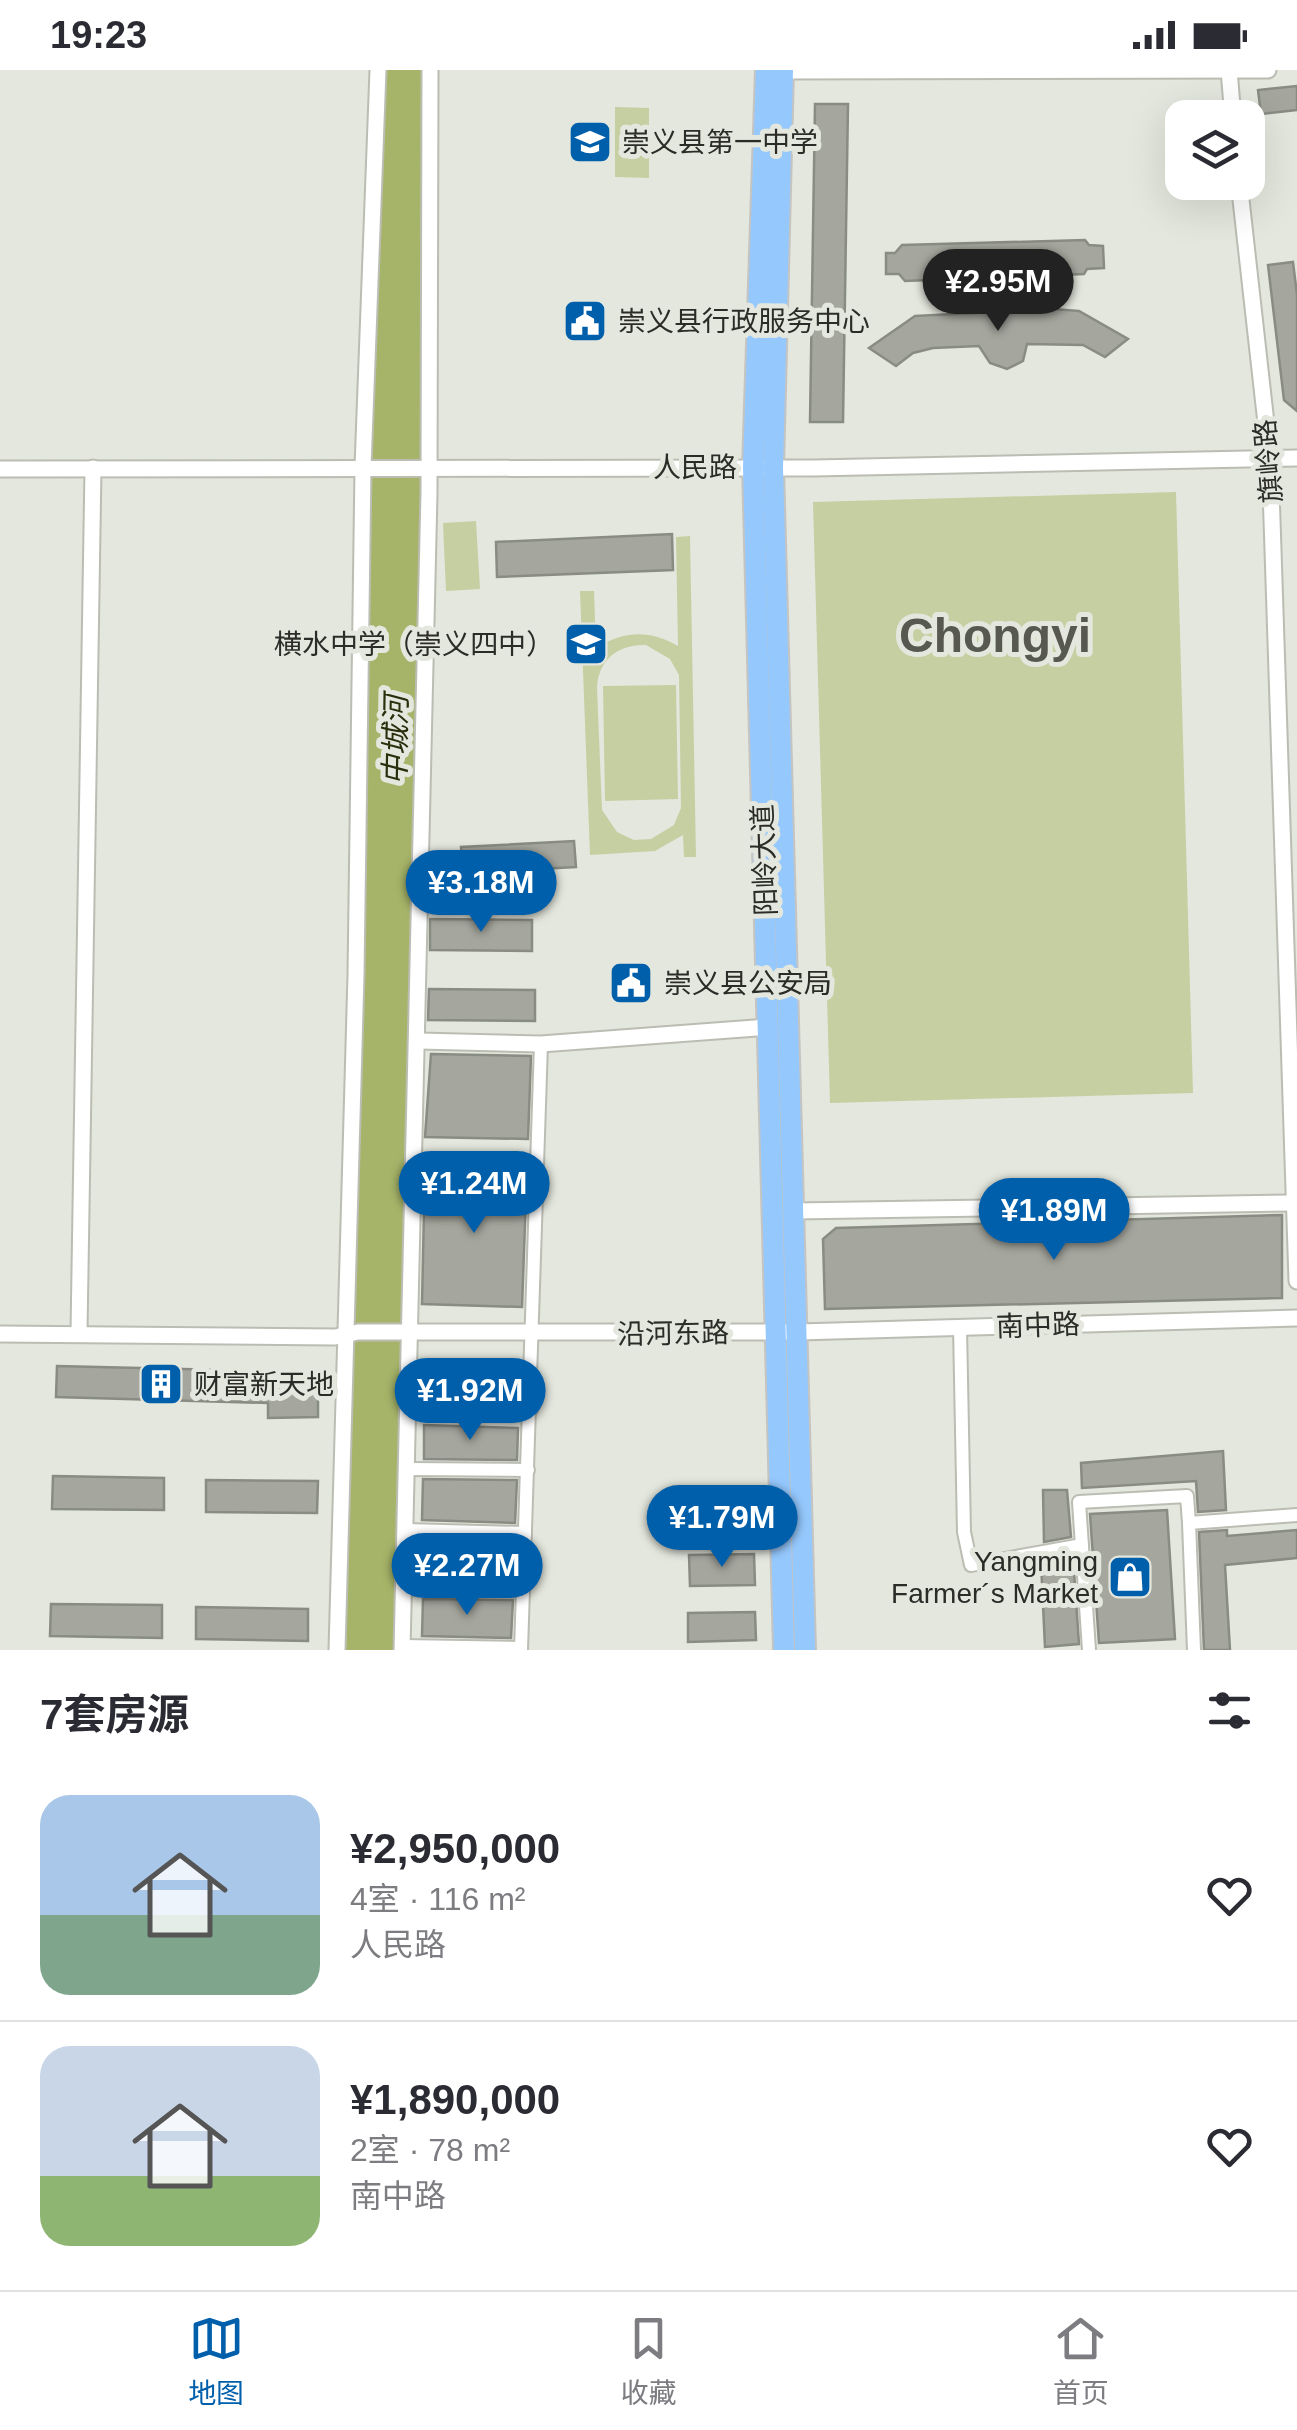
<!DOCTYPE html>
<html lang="zh">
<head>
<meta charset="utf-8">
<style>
  body { margin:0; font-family:Arial,"Noto Sans SC",sans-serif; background:#f7f7f7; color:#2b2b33; height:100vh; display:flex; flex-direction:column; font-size:38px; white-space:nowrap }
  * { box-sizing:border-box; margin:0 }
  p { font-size:32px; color:#7c7c81 }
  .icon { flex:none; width:55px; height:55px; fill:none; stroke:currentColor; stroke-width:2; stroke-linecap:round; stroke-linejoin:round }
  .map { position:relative; height:1580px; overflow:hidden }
  .drawer { display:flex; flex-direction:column; background:#fff; flex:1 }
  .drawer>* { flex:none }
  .fabs { position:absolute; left:1165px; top:30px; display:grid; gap:20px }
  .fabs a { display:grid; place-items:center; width:100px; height:100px; border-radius:20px; background:#fff; box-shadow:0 10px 40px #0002; font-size:50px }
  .price { position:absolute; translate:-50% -85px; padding:0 22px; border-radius:35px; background:#005fab; color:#fff; font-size:32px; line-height:65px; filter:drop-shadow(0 2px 5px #0008) }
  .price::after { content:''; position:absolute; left:50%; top:60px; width:30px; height:22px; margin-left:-15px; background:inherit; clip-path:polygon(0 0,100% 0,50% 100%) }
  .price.on { background:#222; color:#fff }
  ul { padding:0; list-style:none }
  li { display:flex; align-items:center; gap:30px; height:250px; padding:0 40px }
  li+li { border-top:2px solid #e1e1e2 }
  li span { display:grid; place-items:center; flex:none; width:280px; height:200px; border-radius:30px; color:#555 }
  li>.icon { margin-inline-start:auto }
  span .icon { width:120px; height:120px; fill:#fffc; stroke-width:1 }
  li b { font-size:42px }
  h2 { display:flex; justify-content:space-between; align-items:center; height:120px; padding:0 40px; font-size:42px }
  .status { display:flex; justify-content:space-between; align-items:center; height:70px; padding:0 50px; background:#fff; direction:ltr }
  .status svg { height:28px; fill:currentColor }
  .tab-bar { display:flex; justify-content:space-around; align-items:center; height:140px; border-top:2px solid #e1e1e2; background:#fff; font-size:28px; color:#7c7c81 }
  .tab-bar a { display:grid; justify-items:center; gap:5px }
  .tab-bar .on { color:#005fab }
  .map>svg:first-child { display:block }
  .green { fill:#c5cfa2; fill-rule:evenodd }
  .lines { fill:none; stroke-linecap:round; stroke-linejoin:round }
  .river { stroke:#a6b469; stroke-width:30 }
  .building { fill:#a5a79e; stroke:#898c82; stroke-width:2.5 }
  .minor-casing { stroke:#bbbdb3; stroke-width:16 }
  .tertiary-casing { stroke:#bbbdb3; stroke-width:19 }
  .primary-casing { stroke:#c4c4c3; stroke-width:24 }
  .minor { stroke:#fff; stroke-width:12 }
  .tertiary { stroke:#fff; stroke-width:15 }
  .primary { stroke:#95c8fd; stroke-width:20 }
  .labels { text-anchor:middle; stroke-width:10; stroke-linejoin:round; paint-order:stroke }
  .poi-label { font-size:28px; fill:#2b2c28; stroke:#e4e7dd; text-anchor:start }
  .street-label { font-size:28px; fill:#2b2c28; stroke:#e4e7dd }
  .water-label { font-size:30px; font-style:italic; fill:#292e0d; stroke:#e4e7dd }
  .town-label { font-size:48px; font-weight:bold; fill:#575950; stroke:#e4e7dd }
</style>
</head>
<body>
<div class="status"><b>19:23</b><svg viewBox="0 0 49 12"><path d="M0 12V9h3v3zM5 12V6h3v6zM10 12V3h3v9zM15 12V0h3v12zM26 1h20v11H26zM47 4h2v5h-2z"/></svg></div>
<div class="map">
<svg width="1297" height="1580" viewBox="0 0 1297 1580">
  <rect width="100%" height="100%" fill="#e4e7dd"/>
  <g class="green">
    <path d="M615 37 649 38V108L615 107Z"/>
    <path d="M1176 422 1193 1023 830 1033 813 432Z"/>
    <path d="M476 451 480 519 446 521 443 453Z"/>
    <path d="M690 466 696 787H684L683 765 655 781 590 785 580 521H594L596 578C623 561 649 559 678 576L676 467ZM646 575 670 589 679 605 681 738 674 755 651 769 634 770 617 762 602 740 597 618C598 590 618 574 646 575Z"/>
    <path d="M676 615 678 729 605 731 603 616Z"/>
  </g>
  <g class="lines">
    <g class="river">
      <path d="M361 1580 395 0"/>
      <path d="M384 1580 420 0"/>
    </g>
  </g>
  <g class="building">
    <path d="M1297 16V40L1261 44 1258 20Z"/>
    <path d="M815 34H848L843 352H810Z"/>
    <path d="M1085 170 1089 175 1103 176 1104 198 1087 199 1084 204 905 211 899 204H886V183H895L902 175Z"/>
    <path d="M1293 192 1297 225V341L1284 330 1268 195Z"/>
    <path d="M1053 239 1079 241 1128 269 1105 287 1083 275 1027 274 1023 291 1007 299 990 293 979 276 933 278 913 283 896 296 869 278 915 246Z"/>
    <path d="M672 464 673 500 497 507 496 472Z"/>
    <path d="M574 771 576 797 463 803 461 777Z"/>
    <path d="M430 849 532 850V881L430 880Z"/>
    <path d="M429 919 535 920V951L428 950Z"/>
    <path d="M431 984 531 986 528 1069 425 1067Z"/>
    <path d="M425 1095 527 1098 522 1237 422 1234Z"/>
    <path d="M1282 1145V1228L825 1239 823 1169 836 1158Z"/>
    <path d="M57 1296 266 1301V1316L318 1317V1347L268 1348V1333L56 1327Z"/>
    <path d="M425 1296 520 1298 519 1330 425 1328Z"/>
    <path d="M424 1355 518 1358 517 1390 424 1389Z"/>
    <path d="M1223 1381 1226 1440 1198 1442 1196 1411 1082 1418 1081 1393Z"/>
    <path d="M53 1406 164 1408V1440L52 1439Z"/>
    <path d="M423 1409 517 1410 515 1453 422 1450Z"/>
    <path d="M206 1410 318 1411 317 1443 206 1442Z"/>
    <path d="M1043 1420H1067L1071 1467 1044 1472Z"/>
    <path d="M1167 1440 1175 1569 1099 1573 1090 1444Z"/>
    <path d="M1227 1460V1466L1297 1460V1488L1225 1495 1230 1580H1204L1199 1462Z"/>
    <path d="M421 1470 515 1473 513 1510 420 1509Z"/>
    <path d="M754 1484 755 1515 690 1516 689 1485Z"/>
    <path d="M1073 1487 1079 1574 1045 1577 1041 1493Z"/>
    <path d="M423 1529 513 1530 511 1568 422 1566Z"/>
    <path d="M51 1534 162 1535V1568L50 1566Z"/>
    <path d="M196 1537 308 1539V1571L196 1569Z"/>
    <path d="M755 1542 756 1570 688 1572V1543Z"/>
  </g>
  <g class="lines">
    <defs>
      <g id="minor">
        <path d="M960 1257 964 1462 971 1495 1082 1475"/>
        <path d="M407 1338 531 1340"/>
        <path d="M406 1399 528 1400"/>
        <path d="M404 1460 525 1463"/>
        <path d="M403 1519 523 1520"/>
        <path d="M402 1576 521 1578"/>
        <path d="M521 1580 541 974"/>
        <path d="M1089 1580 1079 1432 1187 1426 1189 1453"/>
        <path d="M1194 1580 1189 1453 1297 1445"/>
      </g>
      <g id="tertiary">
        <path d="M1229 0 1233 48"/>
        <path d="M783 1 1268 0"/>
        <path d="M1239 112 1270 389 1297 1211"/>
        <path d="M0 399 814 398 1297 388"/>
        <path d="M419 971 541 974 769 957"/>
        <path d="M794 1141 1293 1133"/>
        <path d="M79 1262 93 398"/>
        <path d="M0 1264 335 1267 358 1262H799L1297 1248"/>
        <path d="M337 1580 356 905 363 397 378 0"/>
        <path d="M402 1580 429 423 430 0"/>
      </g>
      <g id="primary">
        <path d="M766 0 753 397 784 1580"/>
        <path d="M783 0 773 398 805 1580"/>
      </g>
    </defs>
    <use href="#minor" class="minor-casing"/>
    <use href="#tertiary" class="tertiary-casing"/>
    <use href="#primary" class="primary-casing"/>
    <use href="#minor" class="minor"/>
    <use href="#tertiary" class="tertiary"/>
    <use href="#primary" class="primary"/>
  </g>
  <defs>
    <symbol id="school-square" viewBox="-11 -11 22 22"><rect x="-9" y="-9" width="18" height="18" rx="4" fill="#005fab" stroke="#e4e7dd"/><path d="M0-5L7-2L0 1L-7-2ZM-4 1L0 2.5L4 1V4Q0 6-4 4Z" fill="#fff"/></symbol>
    <symbol id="civic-square" viewBox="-11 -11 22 22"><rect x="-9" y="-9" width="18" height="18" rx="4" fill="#005fab" stroke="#e4e7dd"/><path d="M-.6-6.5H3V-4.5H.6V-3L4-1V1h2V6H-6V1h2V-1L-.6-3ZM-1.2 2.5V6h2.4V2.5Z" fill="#fff"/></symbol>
    <symbol id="building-square" viewBox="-11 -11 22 22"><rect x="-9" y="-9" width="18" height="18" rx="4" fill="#005fab" stroke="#e4e7dd"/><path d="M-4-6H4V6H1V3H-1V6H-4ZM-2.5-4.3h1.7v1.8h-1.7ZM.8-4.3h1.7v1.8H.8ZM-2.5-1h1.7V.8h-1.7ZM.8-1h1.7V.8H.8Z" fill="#fff"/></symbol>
    <symbol id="shop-square" viewBox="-11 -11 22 22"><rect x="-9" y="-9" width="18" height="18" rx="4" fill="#005fab" stroke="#e4e7dd"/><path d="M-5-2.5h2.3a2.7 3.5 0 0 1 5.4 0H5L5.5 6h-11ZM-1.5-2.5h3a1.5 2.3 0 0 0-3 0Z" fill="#fff"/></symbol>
  </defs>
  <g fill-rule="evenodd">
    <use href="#school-square" x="565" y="47" width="50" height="50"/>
    <use href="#civic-square" x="560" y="226" width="50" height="50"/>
    <use href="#school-square" x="561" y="549" width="50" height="50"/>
    <use href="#civic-square" x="606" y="888" width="50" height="50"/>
    <use href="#building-square" x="136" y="1289" width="50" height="50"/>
    <use href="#shop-square" x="1105" y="1482" width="50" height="50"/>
  </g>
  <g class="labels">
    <g class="poi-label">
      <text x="622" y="82">崇义县第一中学</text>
      <text x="618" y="261">崇义县行政服务中心</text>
      <text x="554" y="584" text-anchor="end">横水中学（崇义四中）</text>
      <text x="664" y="923">崇义县公安局</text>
      <text x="194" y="1324">财富新天地</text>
      <text x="1098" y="1501" text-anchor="end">Yangming<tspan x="1098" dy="32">Farmer´s Market</tspan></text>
    </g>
    <g class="street-label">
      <text transform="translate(1268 391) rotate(-95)" y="10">旗岭路</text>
      <text x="695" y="407">人民路</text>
      <text transform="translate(764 790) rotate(-92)" y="10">阳岭大道</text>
      <text transform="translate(1038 1255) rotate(-2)" y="10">南中路</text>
      <text transform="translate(673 1263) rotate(-1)" y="10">沿河东路</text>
    </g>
    <g class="water-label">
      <text transform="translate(396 670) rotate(-89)" y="10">中城河</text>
    </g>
    <g class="town-label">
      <text x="995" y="582">Chongyi</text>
    </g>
  </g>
</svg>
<div class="fabs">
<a><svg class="icon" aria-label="layers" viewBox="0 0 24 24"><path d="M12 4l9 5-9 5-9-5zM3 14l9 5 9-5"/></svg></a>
</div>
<b class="price on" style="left:998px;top:264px">¥2.95M</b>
<b class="price" style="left:481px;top:865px">¥3.18M</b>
<b class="price" style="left:474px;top:1166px">¥1.24M</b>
<b class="price" style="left:1054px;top:1193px">¥1.89M</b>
<b class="price" style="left:470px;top:1373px">¥1.92M</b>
<b class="price" style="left:722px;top:1500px">¥1.79M</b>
<b class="price" style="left:467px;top:1548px">¥2.27M</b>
</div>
<section class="drawer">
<h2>7套房源<svg class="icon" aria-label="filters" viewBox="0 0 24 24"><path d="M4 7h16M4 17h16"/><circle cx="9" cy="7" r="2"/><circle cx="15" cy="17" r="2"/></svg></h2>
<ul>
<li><span style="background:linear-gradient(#a9c7e8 60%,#7fa58c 0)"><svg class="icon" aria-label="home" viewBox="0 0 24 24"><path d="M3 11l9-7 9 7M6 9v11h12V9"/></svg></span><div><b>¥2,950,000</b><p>4室 · 116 m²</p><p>人民路</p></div><svg class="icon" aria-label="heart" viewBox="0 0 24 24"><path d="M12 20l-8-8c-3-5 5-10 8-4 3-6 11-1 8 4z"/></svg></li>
<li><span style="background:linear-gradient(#c9d6e8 65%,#8fb573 0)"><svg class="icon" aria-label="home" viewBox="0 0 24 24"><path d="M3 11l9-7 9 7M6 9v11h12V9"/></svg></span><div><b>¥1,890,000</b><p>2室 · 78 m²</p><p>南中路</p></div><svg class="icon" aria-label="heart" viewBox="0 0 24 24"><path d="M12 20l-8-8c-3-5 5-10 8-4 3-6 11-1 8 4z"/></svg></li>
</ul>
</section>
<nav class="tab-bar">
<a class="on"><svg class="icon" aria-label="map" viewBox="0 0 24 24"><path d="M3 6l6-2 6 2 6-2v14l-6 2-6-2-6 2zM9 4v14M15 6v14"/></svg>地图</a>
<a><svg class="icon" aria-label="saved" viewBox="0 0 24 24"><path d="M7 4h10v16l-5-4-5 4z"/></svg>收藏</a>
<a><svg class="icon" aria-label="home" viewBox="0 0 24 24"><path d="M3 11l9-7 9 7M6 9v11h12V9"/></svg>首页</a>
</nav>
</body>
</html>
